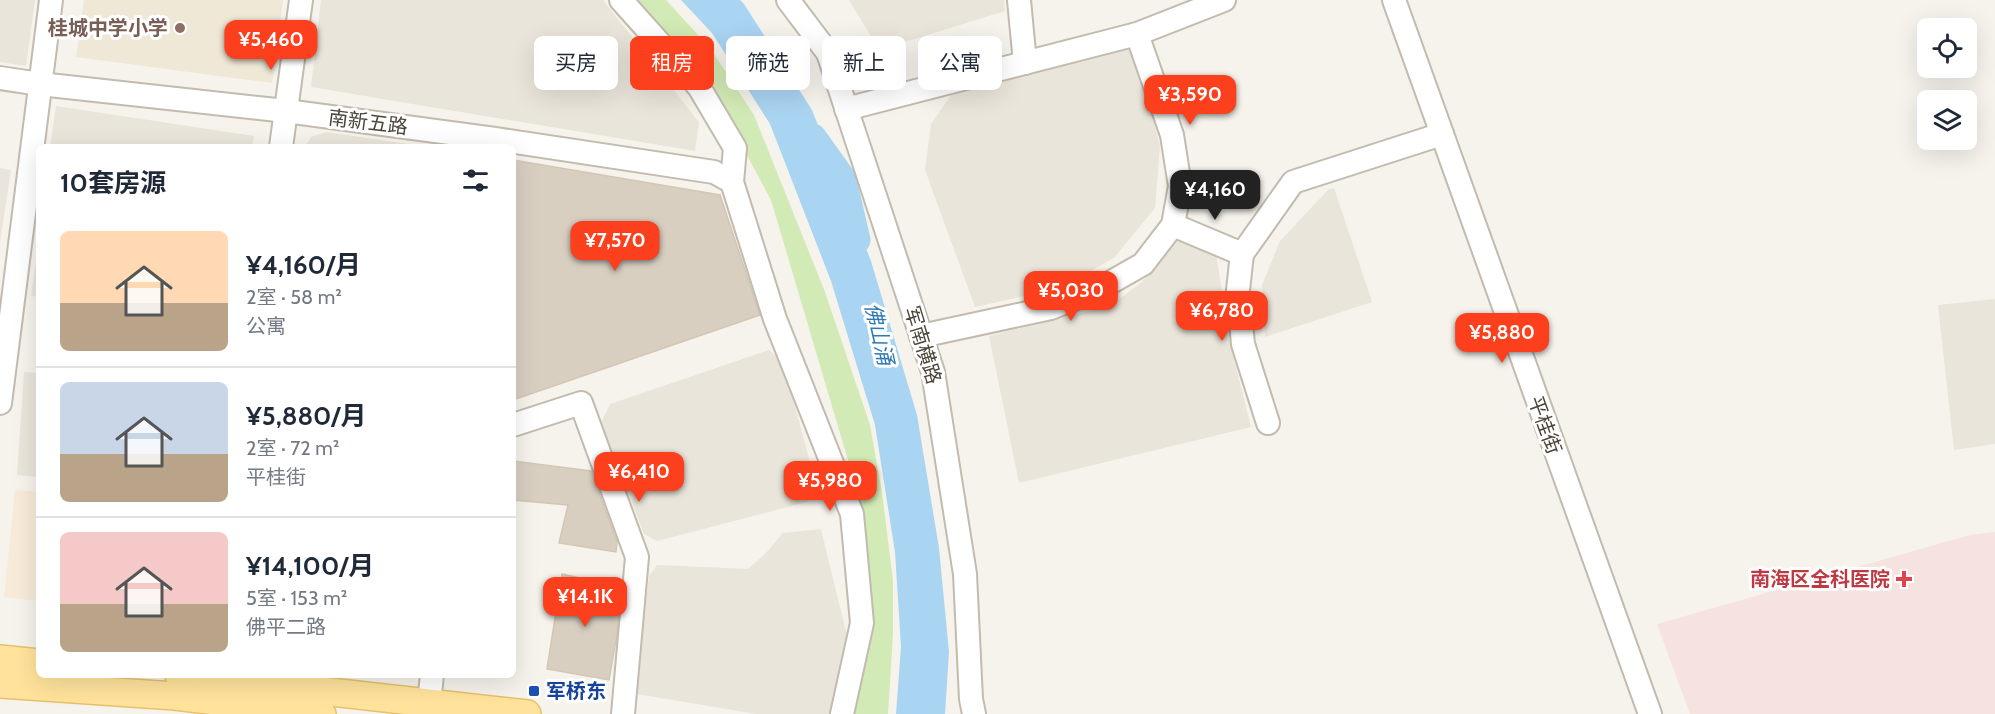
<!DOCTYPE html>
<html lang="zh">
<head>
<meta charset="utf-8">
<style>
  body { margin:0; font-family:Cabin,"Noto Sans SC",sans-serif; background:#f2f2f3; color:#1f2937; height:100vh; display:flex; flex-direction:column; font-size:22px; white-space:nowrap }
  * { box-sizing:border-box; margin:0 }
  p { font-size:20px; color:#747a83 }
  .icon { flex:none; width:33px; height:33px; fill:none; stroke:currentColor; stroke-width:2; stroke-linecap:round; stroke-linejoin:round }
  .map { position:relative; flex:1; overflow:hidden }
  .details { position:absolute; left:36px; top:144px; width:480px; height:534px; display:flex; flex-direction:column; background:#fff; border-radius:9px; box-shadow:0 6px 24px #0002 }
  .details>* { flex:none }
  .guide { position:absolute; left:534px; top:36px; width:570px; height:54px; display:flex; gap:12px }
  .fabs { position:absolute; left:1917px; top:18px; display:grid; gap:12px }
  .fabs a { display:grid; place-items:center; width:60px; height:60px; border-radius:9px; background:#fff; box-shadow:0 6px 24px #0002; font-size:30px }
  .price { position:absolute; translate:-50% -51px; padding:0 14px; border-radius:12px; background:#fc3f1d; color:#fff; font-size:20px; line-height:39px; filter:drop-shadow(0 2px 3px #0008) }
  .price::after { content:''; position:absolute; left:50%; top:36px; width:18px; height:14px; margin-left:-9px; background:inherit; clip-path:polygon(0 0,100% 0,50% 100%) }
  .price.current { background:#222; color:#fff }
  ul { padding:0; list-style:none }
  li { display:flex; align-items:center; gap:18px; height:150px; padding:0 24px }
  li+li { border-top:2px solid #e0e1e3 }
  li span { display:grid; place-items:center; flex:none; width:168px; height:120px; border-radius:9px; color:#555 }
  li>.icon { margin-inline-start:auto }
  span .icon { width:72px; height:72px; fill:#fffc; stroke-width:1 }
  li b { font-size:26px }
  h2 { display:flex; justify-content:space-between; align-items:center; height:72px; padding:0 24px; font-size:26px }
  .chip { padding:0 21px; border-radius:9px; background:#fff; box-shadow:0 6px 24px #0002; font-size:21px; line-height:54px }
  .chip.current { background:#fc3f1d; color:#fff }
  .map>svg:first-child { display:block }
  .residential { fill:#eae5da }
  .commercial { fill:#f7ead8 }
  .education { fill:#efe8d6 }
  .medical { fill:#f6e3e0 }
  .green { fill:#d2eab5 }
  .water { fill:#a9d4f2 }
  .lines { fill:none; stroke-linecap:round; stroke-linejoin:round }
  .river { stroke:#a9d4f2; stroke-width:27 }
  .building { fill:#d8cfc1; stroke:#d3c7b4; stroke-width:1.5 }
  .minor-casing { stroke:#c2bbae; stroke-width:26 }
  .major-casing { stroke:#e6c16a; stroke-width:30 }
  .minor { stroke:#fff; stroke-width:22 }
  .major { stroke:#ffe39c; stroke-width:27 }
  .education-dot { fill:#8d6e63; stroke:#fff; stroke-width:2 }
  .health-dot { fill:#e0444e; stroke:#fff; stroke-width:2 }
  .transit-dot { fill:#1a4fb4; stroke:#fff; stroke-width:2 }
  .labels { text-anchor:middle; stroke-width:6; stroke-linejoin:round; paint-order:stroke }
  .education-label { font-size:20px; font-weight:bold; fill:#785e54; stroke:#fff; text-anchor:end }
  .street-label { font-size:20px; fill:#4b4439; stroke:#fff }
  .health-label { font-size:20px; font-weight:bold; fill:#be3a42; stroke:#fff; text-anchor:end }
  .transit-label { font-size:20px; font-weight:bold; fill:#164399; stroke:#fff; text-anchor:start }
  .water-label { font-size:21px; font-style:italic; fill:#2e7ab2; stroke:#fff }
</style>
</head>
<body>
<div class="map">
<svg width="1995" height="714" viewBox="0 0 1995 714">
  <rect width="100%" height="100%" fill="#f6f3ec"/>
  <g class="residential">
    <path d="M0 0H35L26 66 0 62Z"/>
    <path d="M321 0H603L699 122 695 151 311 87Z"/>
    <path d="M849 0H1004L1005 11 879 50Z"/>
    <path d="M1129 47 1147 92 1160 146 1155 208 1114 258 1060 288 975 307 925 170 931 124 956 88Z"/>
    <path d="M56 106 254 136 252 147H50Z"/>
    <path d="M326 132 422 146V147H305L311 137Z"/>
    <path d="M0 168 11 170 0 242Z"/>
    <path d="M1334 188 1372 302 1265 337 1262 285 1280 241 1328 190Z"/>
    <path d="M39 238V297L31 296Z"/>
    <path d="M1176 239 1216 253 1230 343 1251 427 1019 483 989 336 1110 306 1142 282Z"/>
    <path d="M1995 299V444L1954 450 1938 305Z"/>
    <path d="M769 350 784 364 816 485 807 502 657 541 644 534 601 423 610 404Z"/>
    <path d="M24 372 39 373V477L17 475Z"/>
    <path d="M821 529 848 640 833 714H756L637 694 636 687 649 576 657 565 748 569 765 554 783 533Z"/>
  </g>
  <path class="commercial" d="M15 490 39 492V601L4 597Z"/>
  <path class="education" d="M84 0H283L272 83 76 57Z"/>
  <path class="medical" d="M1995 532V714H1690L1657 624 1970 535Z"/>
  <path class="green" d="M632 0H666L710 48 754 115 825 292 870 425 882 493 893 580V634L888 714H853L872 627 861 504 771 200 707 81Z"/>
  <path class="water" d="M681 0H740L744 4 812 110 871 261 917 415 939 548 949 652 945 714H896L901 647 895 552 875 425 831 281 770 124 712 33Z"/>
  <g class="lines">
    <path class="river" d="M813 137 843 179 857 240"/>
  </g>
  <g class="building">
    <path d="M513 160 720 195 760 315 513 400Z"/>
    <path d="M513 461 591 471 617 542 616 552 559 543 568 505 513 500Z"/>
    <path d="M562 574 621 587 617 635 609 680 547 669Z"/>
  </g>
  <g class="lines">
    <defs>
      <g id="minor">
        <path d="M621 0 699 87 735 148 732 182 775 319 852 514 862 623 842 714"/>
        <path d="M788 0 828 53 933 372 965 574 971 699 974 714"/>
        <path d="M1019 0 1025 63"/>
        <path d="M1394 0 1650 714"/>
        <path d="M0 78 40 84 286 111 495 139 714 172 732 182"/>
        <path d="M846 109 1137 34 1224 0"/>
        <path d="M281 147 301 0"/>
        <path d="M1173 225 1242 254"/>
        <path d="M921 336 1051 308 1099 289 1143 264 1173 225 1180 186 1172 135 1137 34"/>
        <path d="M0 403 51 0"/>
        <path d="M1268 423 1243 344 1238 290 1242 254 1293 182 1442 134"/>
        <path d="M513 425 581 403 637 557 623 714"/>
        <path d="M429 703 432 675"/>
      </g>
      <g id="major">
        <path d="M0 659 39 663"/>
        <path d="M179 675 527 714"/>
        <path d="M0 684 175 696 322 714"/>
      </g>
    </defs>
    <use href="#minor" class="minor-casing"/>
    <use href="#major" class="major-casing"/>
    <use href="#minor" class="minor"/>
    <use href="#major" class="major"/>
  </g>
  <circle class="education-dot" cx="180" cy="28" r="6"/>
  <path class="health-dot" d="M1901 570h6v6h6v6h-6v6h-6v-6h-6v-6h6z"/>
  <rect class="transit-dot" x="528" y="685" width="12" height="12" rx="3"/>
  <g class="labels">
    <g class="education-label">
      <text x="168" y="35">桂城中学小学</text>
    </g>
    <g class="street-label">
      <text transform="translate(368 122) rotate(7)" y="7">南新五路</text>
      <text transform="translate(923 345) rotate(73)" y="7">军南横路</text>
      <text transform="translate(1545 425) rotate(70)" y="7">平桂街</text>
    </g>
    <g class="health-label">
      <text x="1890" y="586">南海区全科医院</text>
    </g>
    <g class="transit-label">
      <text x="546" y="698">军桥东</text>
    </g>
    <g class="water-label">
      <text transform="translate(879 334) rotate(77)" y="7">佛山涌</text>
    </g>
  </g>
</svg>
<div class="fabs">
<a><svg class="icon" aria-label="locate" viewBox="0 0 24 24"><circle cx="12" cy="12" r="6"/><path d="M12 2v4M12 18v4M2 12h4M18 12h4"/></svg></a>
<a><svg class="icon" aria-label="layers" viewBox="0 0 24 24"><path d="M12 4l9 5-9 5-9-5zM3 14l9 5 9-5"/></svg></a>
</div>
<b class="price" style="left:271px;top:71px">¥5,460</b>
<b class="price" style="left:1190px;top:126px">¥3,590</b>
<b class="price current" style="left:1215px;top:221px">¥4,160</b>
<b class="price" style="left:615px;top:272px">¥7,570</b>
<b class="price" style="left:1071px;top:322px">¥5,030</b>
<b class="price" style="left:1222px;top:342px">¥6,780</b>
<b class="price" style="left:1502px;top:364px">¥5,880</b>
<b class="price" style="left:639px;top:503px">¥6,410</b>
<b class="price" style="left:830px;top:512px">¥5,980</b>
<b class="price" style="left:585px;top:628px">¥14.1K</b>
<div class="guide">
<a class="chip">买房</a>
<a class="chip current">租房</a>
<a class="chip">筛选</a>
<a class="chip">新上</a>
<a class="chip">公寓</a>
</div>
<section class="details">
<h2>10套房源<svg class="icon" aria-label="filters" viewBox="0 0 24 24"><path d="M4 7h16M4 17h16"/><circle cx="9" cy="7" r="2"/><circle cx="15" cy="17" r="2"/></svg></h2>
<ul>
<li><span style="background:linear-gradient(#ffd9b3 60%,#b9a48a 0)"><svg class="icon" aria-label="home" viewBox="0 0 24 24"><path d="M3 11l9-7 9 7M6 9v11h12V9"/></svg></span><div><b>¥4,160/月</b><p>2室 · 58 m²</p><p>公寓</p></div></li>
<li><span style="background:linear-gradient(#c9d6e8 60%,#b9a48a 0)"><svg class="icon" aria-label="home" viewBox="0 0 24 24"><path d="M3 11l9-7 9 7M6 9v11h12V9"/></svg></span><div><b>¥5,880/月</b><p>2室 · 72 m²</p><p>平桂街</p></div></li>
<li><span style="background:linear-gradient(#f6c9c9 60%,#b9a48a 0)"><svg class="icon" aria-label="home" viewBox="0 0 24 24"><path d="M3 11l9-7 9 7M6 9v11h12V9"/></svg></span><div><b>¥14,100/月</b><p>5室 · 153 m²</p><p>佛平二路</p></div></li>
</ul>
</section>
</div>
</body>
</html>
